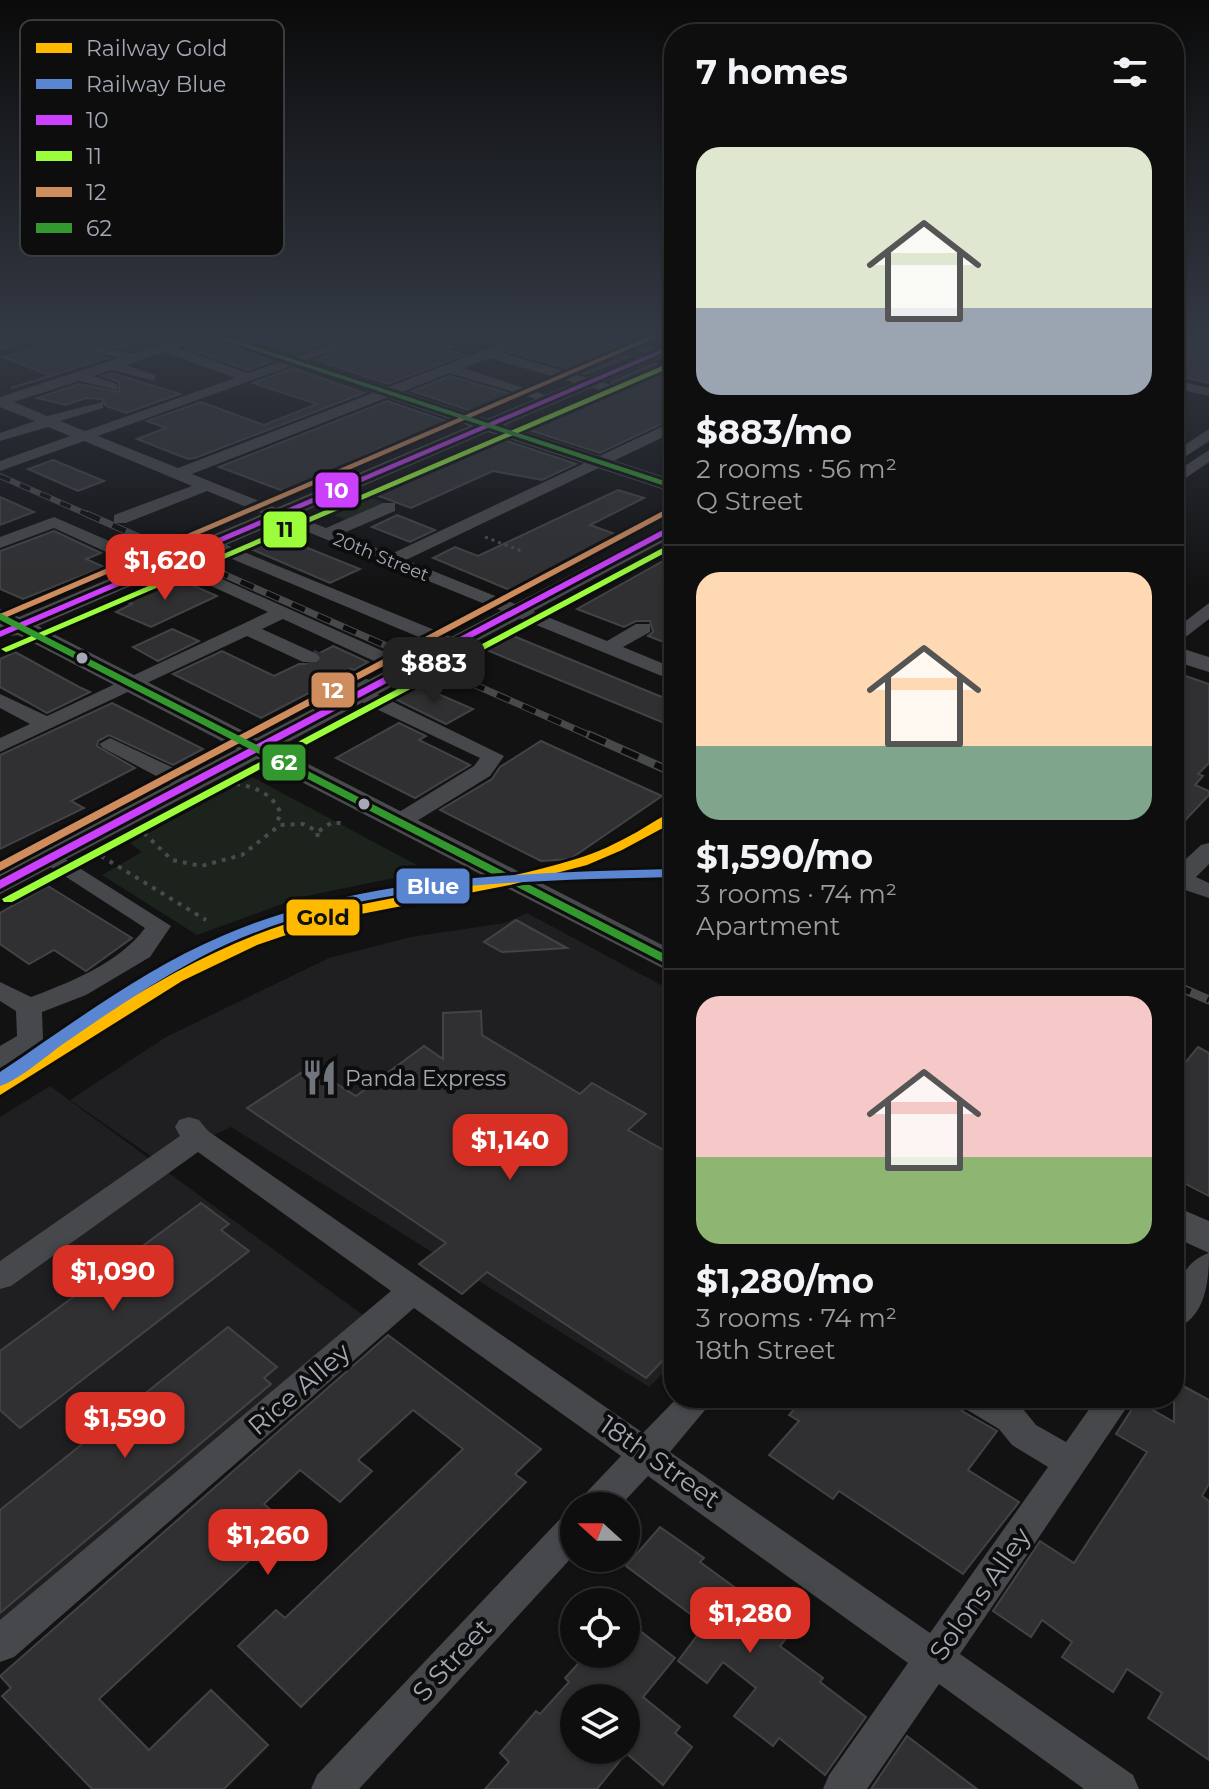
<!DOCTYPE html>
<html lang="en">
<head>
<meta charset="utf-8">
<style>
  body { margin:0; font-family:Montserrat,sans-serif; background:#171717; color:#f1f3f6; height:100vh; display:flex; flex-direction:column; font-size:30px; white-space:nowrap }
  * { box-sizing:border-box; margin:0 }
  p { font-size:26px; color:#9b9c9e }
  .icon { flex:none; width:44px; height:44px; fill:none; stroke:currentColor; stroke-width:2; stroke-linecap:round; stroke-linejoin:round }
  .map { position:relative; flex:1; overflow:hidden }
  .side { position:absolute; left:664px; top:24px; width:520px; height:1384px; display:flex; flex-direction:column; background:#0e0e0e; border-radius:32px; box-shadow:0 2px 6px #0004,0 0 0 2px #2e2e2e }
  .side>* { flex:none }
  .needle { width:52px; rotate:291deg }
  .buttons { position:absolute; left:560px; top:1492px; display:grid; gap:16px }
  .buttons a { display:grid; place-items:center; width:80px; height:80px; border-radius:50%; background:#0e0e0e; box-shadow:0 2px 6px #0004,0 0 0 2px #2e2e2e; font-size:40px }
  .price { position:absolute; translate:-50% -68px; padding:0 18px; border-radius:16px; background:#d93025; color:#fff; font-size:26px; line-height:52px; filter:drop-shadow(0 2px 4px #0008) }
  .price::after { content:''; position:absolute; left:50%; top:48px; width:24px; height:18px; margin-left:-12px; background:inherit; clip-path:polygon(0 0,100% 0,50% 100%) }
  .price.active { background:#222; color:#fff }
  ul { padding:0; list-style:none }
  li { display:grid; align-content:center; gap:16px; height:424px; padding:0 32px }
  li+li { border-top:2px solid #2e2e2e }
  li span { display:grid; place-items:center; height:248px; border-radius:24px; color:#555 }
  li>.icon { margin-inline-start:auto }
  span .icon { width:144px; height:144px; fill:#fffc; stroke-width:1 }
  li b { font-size:34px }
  h2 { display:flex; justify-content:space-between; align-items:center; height:96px; padding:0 32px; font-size:34px }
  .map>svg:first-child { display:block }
  .built { fill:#1f1f21 }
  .green { fill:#1c231d }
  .building { fill:#303032; stroke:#424346; stroke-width:2; fill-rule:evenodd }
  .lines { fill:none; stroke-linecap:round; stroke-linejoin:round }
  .minor-tunnel { stroke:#2f3033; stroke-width:19; stroke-dasharray:19 9; stroke-linecap:butt }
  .path-far1 { stroke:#484a4d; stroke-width:3; stroke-dasharray:3 4; stroke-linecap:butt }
  .path { stroke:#484a4d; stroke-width:4; stroke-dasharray:4 6; stroke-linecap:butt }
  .minor { fill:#47484b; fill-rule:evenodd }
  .major { fill:#494a4d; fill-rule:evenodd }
  .rail-far2-casing { stroke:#47494b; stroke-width:6 }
  .rail-far1-casing { stroke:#47494b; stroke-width:7 }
  .rail-casing { stroke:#47494b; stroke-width:9 }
  .rail-far2 { stroke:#0d0d0e; stroke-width:4; stroke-dasharray:11; stroke-linecap:butt }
  .rail-far1 { stroke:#0d0d0e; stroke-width:5; stroke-dasharray:14; stroke-linecap:butt }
  .rail { stroke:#0d0d0e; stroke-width:6; stroke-dasharray:18; stroke-linecap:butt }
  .bus-1-casing { stroke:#0d0d0e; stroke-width:6 }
  .bus-2-casing { stroke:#0d0d0e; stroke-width:6 }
  .bus-3-casing { stroke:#0d0d0e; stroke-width:6 }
  .bus-4-casing { stroke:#0d0d0e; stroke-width:6 }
  .bus-1 { fill:#cb40fc; fill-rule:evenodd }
  .bus-2 { fill:#9cfe3b; fill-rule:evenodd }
  .bus-3 { fill:#cf8c5d; fill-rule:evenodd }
  .bus-4 { fill:#33992e; fill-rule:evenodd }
  .rail-1-casing { stroke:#0d0d0e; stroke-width:6 }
  .rail-2-casing { stroke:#0d0d0e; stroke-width:6 }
  .rail-1 { fill:#ffba00; fill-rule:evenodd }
  .rail-2 { fill:#5a86d1; fill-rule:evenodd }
  .bus-dot { fill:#a3a8b4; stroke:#0d0d0e; stroke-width:3 }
  .labels { text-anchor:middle; stroke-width:8; stroke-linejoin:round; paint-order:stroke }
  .far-street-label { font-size:18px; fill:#a3a8b4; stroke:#0d0d0e }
  .poi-label { font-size:22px; fill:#a3a8b4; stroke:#0d0d0e; text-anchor:start }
  .near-street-label { font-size:26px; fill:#a3a8b4; stroke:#0d0d0e }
  .key { fill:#0d0d0e; stroke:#3a3c40; stroke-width:2 }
  .key-label { font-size:22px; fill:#a3a8b4 }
  .line-badge { stroke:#0d0d0e; stroke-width:3 }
  .badge-label { font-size:22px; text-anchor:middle; font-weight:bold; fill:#fff }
  .pale-badge-label { font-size:22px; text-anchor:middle; font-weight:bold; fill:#111 }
</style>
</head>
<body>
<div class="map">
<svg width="1209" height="1789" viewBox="0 0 1209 1789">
  <rect width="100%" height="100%" fill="#121213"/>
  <g class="built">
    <path d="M527 913 674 992V1363L649 1387 231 1127 158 1161 70 1100 166 1037 329 958 411 937 505 923Z"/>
    <path d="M50 1086 363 1315 0 1627V1117Z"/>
  </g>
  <g class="green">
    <path d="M365 495 387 504 348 521 327 512Z"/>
    <path d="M252 777 428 871 301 897 197 935 102 875 142 852 130 843Z"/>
  </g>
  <g class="building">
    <path d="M64 338H130L126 349 90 343V353L108 358 11 388 51 376 4 357Z"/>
    <path d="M204 338H210L272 361 248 370 186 348Z"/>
    <path d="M248 338H339L295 353Z"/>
    <path d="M371 338H407L464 355 388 384 316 360Z"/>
    <path d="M537 338H593L628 351 620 355 628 357 586 374 510 352Z"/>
    <path d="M1198 343 1209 346V383L1174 375V357Z"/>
    <path d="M653 364 674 370V418L600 453 523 428 598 393 613 394 612 382Z"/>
    <path d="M293 368 364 393 195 458 188 459 137 439 166 428 147 421 201 402 264 425 317 404 253 383Z"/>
    <path d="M112 373 180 394 126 413 106 406 102 399 86 398 66 405 37 398 79 384 119 392V382L103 376Z"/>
    <path d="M450 376 514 395 474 412 412 391Z"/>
    <path d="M387 401 449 422 381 448 286 492 219 467Z"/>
    <path d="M498 438 576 464 542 480 493 471 411 508 376 495 392 486 388 485Z"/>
    <path d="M53 460 104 481 78 491 28 469Z"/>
    <path d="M618 490 644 498 590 525 615 534 512 591 433 558 455 547 478 556Z"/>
    <path d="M0 497 34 512 0 525Z"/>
    <path d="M397 515 435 530 410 542 372 527Z"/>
    <path d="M54 531 101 553 86 559 104 567 23 599 0 589V551Z"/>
    <path d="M273 534 360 569 330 583 246 547Z"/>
    <path d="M674 555V646L648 636 653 632 650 621H636L624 627 577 609Z"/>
    <path d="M174 577 217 596 151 627 116 612 132 604 124 601Z"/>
    <path d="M172 629 199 641 158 661 133 647Z"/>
    <path d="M511 635 674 702V727L484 649Z"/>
    <path d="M333 646 368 662 354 670 343 666 332 674 336 679 261 718 173 674 222 651 274 676 299 664H319L323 658 320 653Z"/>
    <path d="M15 652 79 687 90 692 47 713 40 709 0 687V659Z"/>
    <path d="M1174 672 1209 684V763L1198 774 1203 776 1195 785 1209 791V795L1174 832Z"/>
    <path d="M420 686 473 709 446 724 395 699Z"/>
    <path d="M112 703 203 749 173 765 109 735 98 741 97 746 135 768 71 801 84 808 0 849V755Z"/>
    <path d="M399 723 426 736 419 740 470 765 415 798 336 758Z"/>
    <path d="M541 741 662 796 570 859 541 861 440 810 492 779 500 767Z"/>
    <path d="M48 886 132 938 86 971 54 950 29 964 0 944V913Z"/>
    <path d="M516 920 567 948 502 952 484 942Z"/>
    <path d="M481 1011 482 1035 580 1094 592 1083 646 1114 628 1130 674 1156V1349L646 1378 487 1272 462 1294 419 1264 446 1243 247 1108 310 1067 356 1096 424 1046 443 1059V1013Z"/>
    <path d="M1198 1047 1209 1053V1196L1174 1178V1076Z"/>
    <path d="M201 1203 229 1224 221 1230 249 1251 20 1428 0 1410V1351Z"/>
    <path d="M228 1327 277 1367 264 1378 271 1384 0 1613V1510Z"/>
    <path d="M388 1335 541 1449 515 1474 526 1482 301 1707 238 1646 276 1610 285 1618 463 1449 413 1410 358 1460 372 1471 340 1502 300 1470 264 1504 288 1525 99 1699 149 1750 211 1690 268 1745 224 1789H92L2 1696 11 1688 0 1676Z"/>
    <path d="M1174 1381 1209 1400V1484L1202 1496 1209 1501V1760L1148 1718 1162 1693 1127 1669 1113 1692 1062 1657 1072 1642 1042 1620 1031 1637 993 1611 1040 1541 1074 1563 1147 1452 1116 1434 1137 1401 1174 1422Z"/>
    <path d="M804 1398H955L962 1411 997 1431 968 1470 1019 1502 963 1574 839 1491 833 1499 769 1455 799 1421 789 1415Z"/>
    <path d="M660 1527 704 1558 700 1562 793 1630 780 1646 823 1678 820 1682 866 1717 825 1775 779 1738 773 1746 734 1716 756 1688 723 1662 707 1683 678 1661 705 1625 626 1566Z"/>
    <path d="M626 1620 675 1658 643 1697 680 1727 675 1733 692 1747 663 1785 626 1753 597 1789H485L509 1762 500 1753 536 1711 540 1714 569 1682 565 1678 587 1654H626ZM574 1698H626V1750H574Z"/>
    <path d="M907 1736 961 1777 977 1789H871Z"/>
  </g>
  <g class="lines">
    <path class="minor-tunnel" d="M310 658 345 675"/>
    <path class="path-far1" d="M485 537 524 552"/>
    <g class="path">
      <path d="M236 784C256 787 273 794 281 814L275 825"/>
      <path d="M319 831 331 823H345"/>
      <path d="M144 833 172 860 201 866 242 855 280 825 303 824 317 831 318 838"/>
      <path d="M101 856 206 920"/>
    </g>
    <g class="minor">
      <path d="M180 338H201L178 348 248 373 348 338H368L98 436 178 468 515 338H534L502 353 612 385V391L607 392 489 358 463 368 557 399 550 403 450 373 192 474 326 528 383 503H395V511L341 534 391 554 674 421V432L406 560 607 641 636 624H650V632L623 647 674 668V681L207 491 126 523H114V515L192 486 84 441 0 471V461L70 436 48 427 0 441V433L35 421 0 407V397L119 358 92 351V345L133 354ZM164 352 235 378 85 431 60 421 103 408V402L47 416 14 402 79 381 117 390V384L93 376 112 370 155 381V375L126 365Z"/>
      <path d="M418 338H439L457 346 450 350Z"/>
      <path d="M596 338H618L674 354V362Z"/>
      <path d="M1184 338H1201L1174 354V344Z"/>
      <path d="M1174 380 1209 388V396L1174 388Z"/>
      <path d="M1209 429V441L1174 464V452Z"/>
      <path d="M1209 450V462L1174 486V473Z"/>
      <path d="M54 517 162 564 165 568 156 573 150 572 54 528 0 548V537Z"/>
      <path d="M212 539 459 640 462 644 459 648H445L206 548 203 544Z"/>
      <path d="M171 556 414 665 417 669 414 673H400L283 619 262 629 317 654 320 658 317 662H303L247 636 0 752V738L30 724 0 708V694L47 716 268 612 165 565 162 561Z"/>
      <path d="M1209 603V619L1174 646V630Z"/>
      <path d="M345 669 378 684 381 688 375 693 504 756 490 776 407 827H391L388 822 391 817 474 766 480 758 353 698 350 694 357 689 335 675Z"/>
      <path d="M110 738 197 779 200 784 197 789H181L103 748 99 744Z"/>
      <path d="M1209 843V864L1196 877 1209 883V898L1185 890 1174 894V870L1201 845Z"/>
      <path d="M51 850 171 926 150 957 86 995 42 1012 43 1040 39 1046 0 1068V1046L17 1036 16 1011 0 1001V982L31 997C71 982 119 963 145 928L43 862 39 857 43 852Z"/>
      <path d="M189 1117 199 1120 208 1131 643 1433 677 1398H715L670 1452 930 1633 1048 1467 1012 1445 999 1429 964 1408 959 1398H1005L1023 1409 1036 1425 1066 1442 1097 1398H1133L960 1654 1133 1775 1139 1789H1084L939 1684 867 1789H823L829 1775 908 1663 648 1476 620 1506H579L584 1495 621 1456 414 1308 14 1657 0 1662V1620L391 1291 198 1152 11 1286 0 1289V1261L180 1136 175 1127 179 1120Z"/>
      <path d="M1209 1253C1209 1281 1206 1318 1174 1329 1174 1300 1176 1264 1209 1253Z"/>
      <path d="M574 1514V1555L359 1789H311L317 1775 561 1518Z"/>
    </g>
    <g class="major">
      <path d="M9 338H35L0 351V341Z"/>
      <path d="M213 338H238L487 419 674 341V352L505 425 674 480V493L488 432 38 626 257 738 674 521V536L277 748 674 951V974L257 759 0 894V873L237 749 18 635 0 637V609L19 617 470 426Z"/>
      <path d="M1174 646 1209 657V672L1174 661Z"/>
      <path d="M1174 1206 1209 1221V1253L1174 1237Z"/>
    </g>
    <defs>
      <path id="rail-far2" d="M0 476 91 516"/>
      <path id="rail-far1" d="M87 514 593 737"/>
      <g id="rail">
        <path d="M589 735 674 773"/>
        <path d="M1174 985 1209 1000"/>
      </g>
    </defs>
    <use href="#rail-far2" class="rail-far2-casing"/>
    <use href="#rail-far1" class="rail-far1-casing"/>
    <use href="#rail" class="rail-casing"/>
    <use href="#rail-far2" class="rail-far2"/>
    <use href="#rail-far1" class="rail-far1"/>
    <use href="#rail" class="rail"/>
    <defs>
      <g id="bus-1">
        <path d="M674 344V348L0 637V631Z"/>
        <path d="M674 524V530L0 889V880Z"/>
      </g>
      <g id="bus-2">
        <path d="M674 361V366L9 651 6 652 1 649Z"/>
        <path d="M674 542V548L12 902H4L2 899Z"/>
      </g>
      <g id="bus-3">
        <path d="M646 338H655L0 620V614Z"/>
        <path d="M663 511 670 513 0 871V862Z"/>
      </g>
      <g id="bus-4">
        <path d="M218 338H228L674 484V489Z"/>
        <path d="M0 613 674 959V968L0 620Z"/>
      </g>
    </defs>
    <use href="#bus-1" class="bus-1-casing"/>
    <use href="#bus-2" class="bus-2-casing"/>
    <use href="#bus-3" class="bus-3-casing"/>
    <use href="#bus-4" class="bus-4-casing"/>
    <use href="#bus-1" class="bus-1"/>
    <use href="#bus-2" class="bus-2"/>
    <use href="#bus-3" class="bus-3"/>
    <use href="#bus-4" class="bus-4"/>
    <defs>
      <path id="rail-1" d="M674 812V822L622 850 587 865 510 885 330 920 257 945 182 981 0 1095V1081C92 1023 182 958 286 924 381 893 481 889 576 859 597 853 617 843 637 832 649 825 661 816 674 812Z"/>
      <path id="rail-2" d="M674 869V877C514 881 345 881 199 958 153 983 109 1012 66 1042 47 1055 21 1079 0 1086V1072C72 1024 142 970 222 936 364 875 521 873 674 869Z"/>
    </defs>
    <use href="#rail-1" class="rail-1-casing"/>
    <use href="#rail-2" class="rail-2-casing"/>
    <use href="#rail-1" class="rail-1"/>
    <use href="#rail-2" class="rail-2"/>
  </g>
  <linearGradient id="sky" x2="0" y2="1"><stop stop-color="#0a0a0a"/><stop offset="0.57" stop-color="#333944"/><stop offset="1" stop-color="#333944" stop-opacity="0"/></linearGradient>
  <rect width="1209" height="589" fill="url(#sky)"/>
  <defs>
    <symbol id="restaurant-bare" viewBox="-9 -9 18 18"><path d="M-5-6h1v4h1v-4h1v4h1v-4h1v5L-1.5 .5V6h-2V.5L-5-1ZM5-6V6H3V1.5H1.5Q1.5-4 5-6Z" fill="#70747c" stroke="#0d0d0e" stroke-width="2.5" paint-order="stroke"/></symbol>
  </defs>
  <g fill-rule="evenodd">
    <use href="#restaurant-bare" x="294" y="1052" width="51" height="51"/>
  </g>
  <g class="bus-dot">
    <circle cx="82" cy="658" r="7"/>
    <circle cx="364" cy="804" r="7"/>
  </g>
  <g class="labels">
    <g class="far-street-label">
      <text transform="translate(381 557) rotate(22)" y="6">20th Street</text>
    </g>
    <g class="poi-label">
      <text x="345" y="1086">Panda Express</text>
    </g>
    <g class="near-street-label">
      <text transform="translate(299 1389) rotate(-41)" y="9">Rice Alley</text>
      <text transform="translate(660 1462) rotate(35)" y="9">18th Street</text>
      <text transform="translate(980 1594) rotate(-55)" y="9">Solons Alley</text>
      <text transform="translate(452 1660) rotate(-47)" y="9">S Street</text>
    </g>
  </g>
  <rect x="20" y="20" width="264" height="236" rx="12" class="key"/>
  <rect x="36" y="43" width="36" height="10" fill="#ffba00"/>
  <rect x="36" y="79" width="36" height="10" fill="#5a86d1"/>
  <rect x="36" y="115" width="36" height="10" fill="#cb40fc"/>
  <rect x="36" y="151" width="36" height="10" fill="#9cfe3b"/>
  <rect x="36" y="187" width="36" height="10" fill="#cf8c5d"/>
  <rect x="36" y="223" width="36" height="10" fill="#33992e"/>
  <g class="key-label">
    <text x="86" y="56">Railway Gold</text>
    <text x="86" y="92">Railway Blue</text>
    <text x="86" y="128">10</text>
    <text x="86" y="164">11</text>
    <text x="86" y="200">12</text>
    <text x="86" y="236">62</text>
  </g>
  <g class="line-badge">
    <rect x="314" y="471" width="46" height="38" rx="8" fill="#cb40fc"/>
    <rect x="262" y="510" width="46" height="39" rx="8" fill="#9cfe3b"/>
    <rect x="310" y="671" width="46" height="38" rx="8" fill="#cf8c5d"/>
    <rect x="261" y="743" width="46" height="39" rx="8" fill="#33992e"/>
    <rect x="395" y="867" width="76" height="38" rx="8" fill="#5a86d1"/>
    <rect x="285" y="898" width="76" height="39" rx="8" fill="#ffba00"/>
  </g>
  <g class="badge-label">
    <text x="337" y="498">10</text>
    <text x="333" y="698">12</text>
    <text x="284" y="770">62</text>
    <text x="433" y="894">Blue</text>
  </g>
  <g class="pale-badge-label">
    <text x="285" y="537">11</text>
    <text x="323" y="925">Gold</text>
  </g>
</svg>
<div class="buttons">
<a><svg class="needle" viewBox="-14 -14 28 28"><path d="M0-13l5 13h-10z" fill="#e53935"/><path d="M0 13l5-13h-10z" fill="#9b9c9e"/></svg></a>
<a><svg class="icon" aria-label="locate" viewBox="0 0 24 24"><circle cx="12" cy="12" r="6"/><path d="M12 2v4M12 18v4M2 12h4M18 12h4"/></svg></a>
<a><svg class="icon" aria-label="layers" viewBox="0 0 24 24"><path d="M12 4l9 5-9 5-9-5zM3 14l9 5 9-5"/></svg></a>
</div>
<b class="price" style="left:165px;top:602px">$1,620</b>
<b class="price active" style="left:434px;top:705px">$883</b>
<b class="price" style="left:510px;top:1182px">$1,140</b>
<b class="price" style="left:113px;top:1313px">$1,090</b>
<b class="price" style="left:125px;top:1460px">$1,590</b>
<b class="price" style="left:268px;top:1577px">$1,260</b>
<b class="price" style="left:750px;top:1655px">$1,280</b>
<section class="side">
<h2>7 homes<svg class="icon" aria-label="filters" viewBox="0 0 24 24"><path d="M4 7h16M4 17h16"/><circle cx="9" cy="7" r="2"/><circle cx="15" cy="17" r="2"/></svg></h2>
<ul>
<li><span style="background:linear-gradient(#dfe7d0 65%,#9aa5b1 0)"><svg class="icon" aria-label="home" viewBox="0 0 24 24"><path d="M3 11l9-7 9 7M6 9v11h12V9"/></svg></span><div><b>$883/mo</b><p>2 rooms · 56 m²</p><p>Q Street</p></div></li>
<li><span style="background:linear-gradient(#ffd9b3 70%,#7fa58c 0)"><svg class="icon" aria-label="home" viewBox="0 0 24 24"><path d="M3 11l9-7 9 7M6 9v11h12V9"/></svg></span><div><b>$1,590/mo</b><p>3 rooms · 74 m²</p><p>Apartment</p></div></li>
<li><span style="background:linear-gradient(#f6c9c9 65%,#8fb573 0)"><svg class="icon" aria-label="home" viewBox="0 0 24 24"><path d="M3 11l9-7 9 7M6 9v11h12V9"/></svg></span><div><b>$1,280/mo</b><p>3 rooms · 74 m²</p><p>18th Street</p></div></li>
</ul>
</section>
</div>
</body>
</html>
